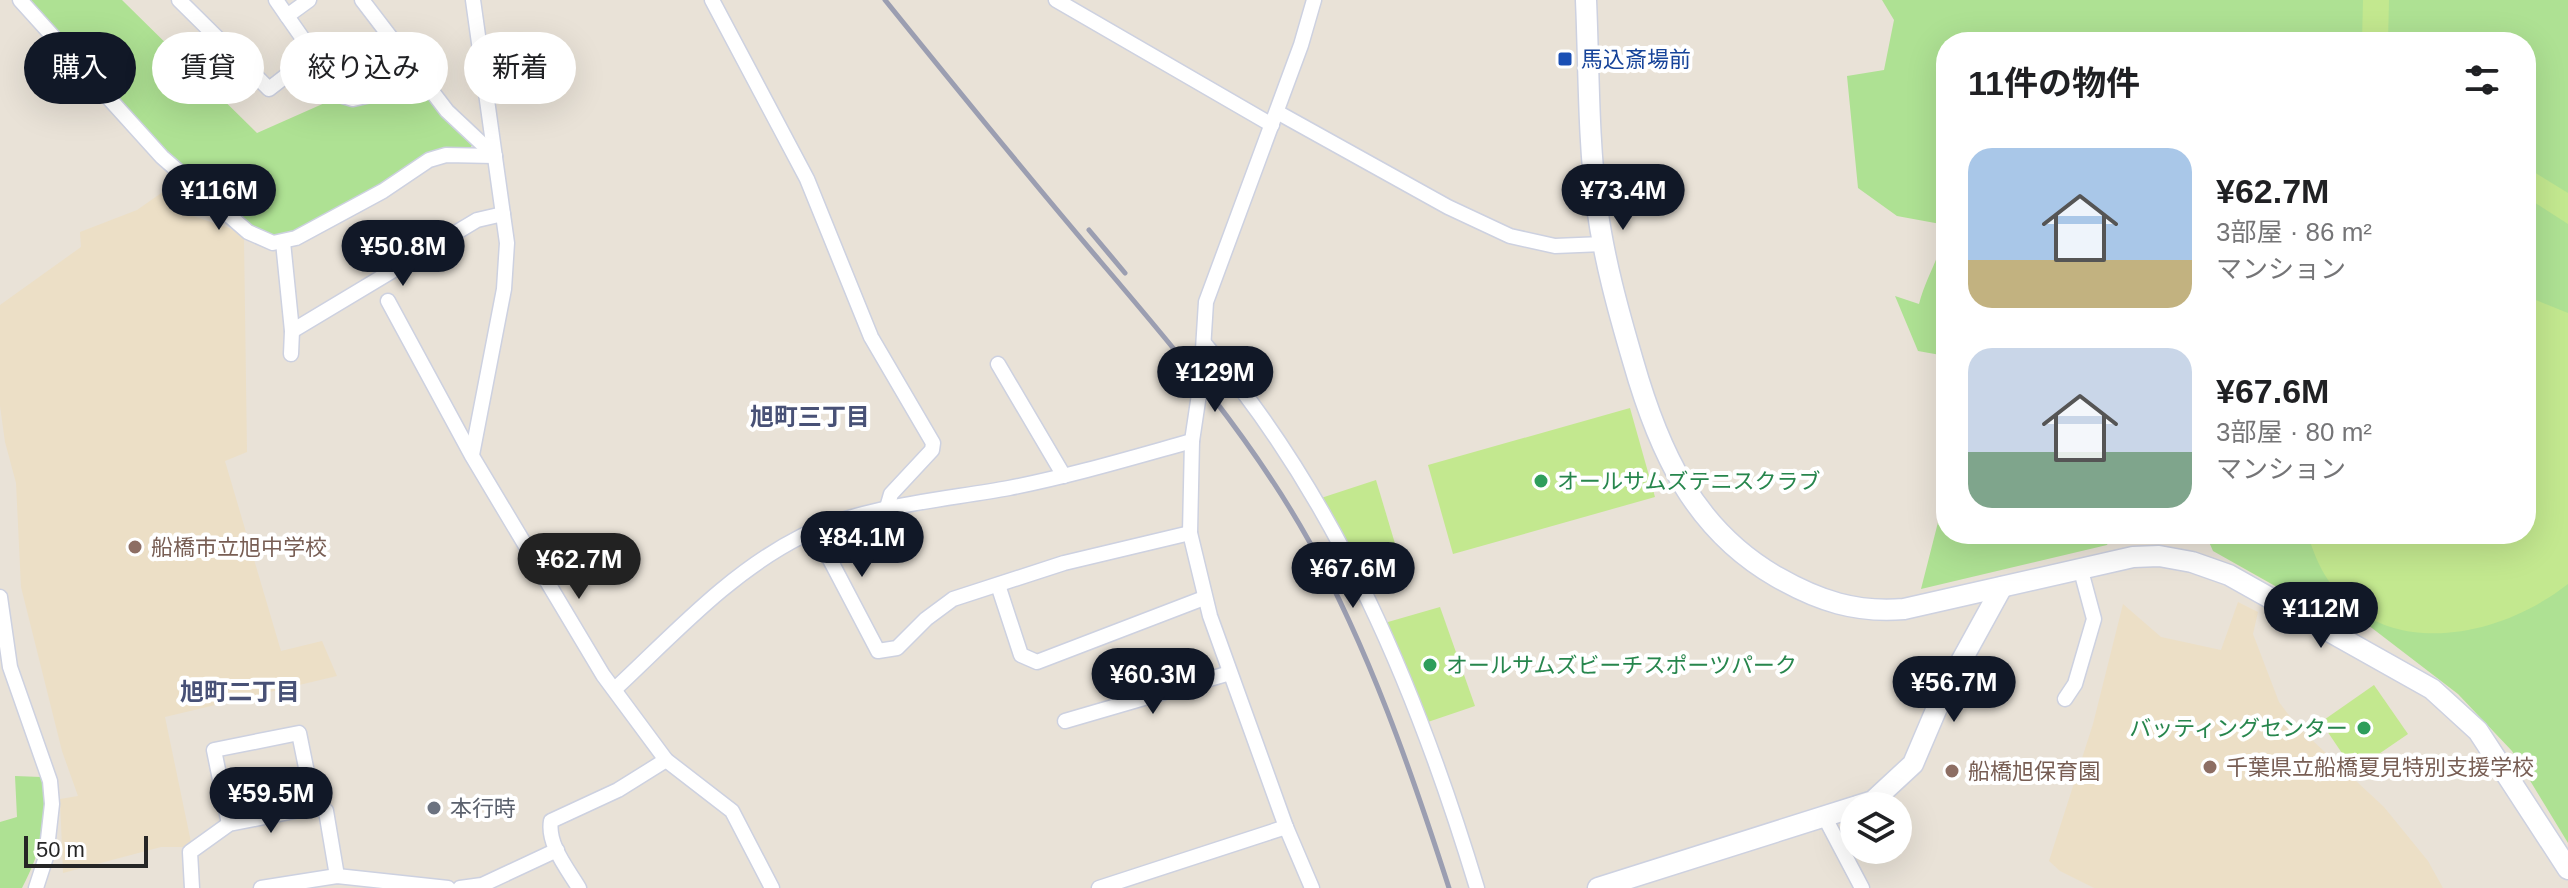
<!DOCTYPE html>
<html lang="ja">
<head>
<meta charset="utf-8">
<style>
  body { margin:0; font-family:Arial,"Noto Sans JP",sans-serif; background:#f6f6f6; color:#202124; height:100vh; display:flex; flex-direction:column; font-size:30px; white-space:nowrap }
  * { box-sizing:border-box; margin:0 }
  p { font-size:26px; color:#757577 }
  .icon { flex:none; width:44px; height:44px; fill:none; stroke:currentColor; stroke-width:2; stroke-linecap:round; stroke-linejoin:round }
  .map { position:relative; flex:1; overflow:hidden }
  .drawer { position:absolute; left:1936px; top:32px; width:600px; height:512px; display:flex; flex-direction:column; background:#fff; border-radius:32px; box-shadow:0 8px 32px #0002 }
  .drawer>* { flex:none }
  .top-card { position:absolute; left:24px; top:32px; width:760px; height:72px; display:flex; gap:16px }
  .tools { position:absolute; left:1840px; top:792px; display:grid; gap:16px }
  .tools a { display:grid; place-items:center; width:72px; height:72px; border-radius:50%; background:#fff; box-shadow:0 8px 32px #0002; font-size:40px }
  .scale { position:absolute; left:24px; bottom:20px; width:124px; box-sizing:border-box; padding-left:8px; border:4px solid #262626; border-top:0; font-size:22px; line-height:28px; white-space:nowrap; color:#262626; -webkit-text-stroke:6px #fff; paint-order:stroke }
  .price { position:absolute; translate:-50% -68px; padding:0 18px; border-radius:28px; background:#111827; color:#fff; font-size:26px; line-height:52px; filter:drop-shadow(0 2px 4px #0008) }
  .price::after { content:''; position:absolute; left:50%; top:48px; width:24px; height:18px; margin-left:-12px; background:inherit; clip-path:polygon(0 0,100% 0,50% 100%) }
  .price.active { background:#222; color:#fff }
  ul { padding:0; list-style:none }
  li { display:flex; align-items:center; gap:24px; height:200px; padding:0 32px }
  li span { display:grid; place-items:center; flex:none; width:224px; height:160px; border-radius:24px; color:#555 }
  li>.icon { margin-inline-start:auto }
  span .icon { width:96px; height:96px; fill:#fffc; stroke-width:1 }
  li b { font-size:34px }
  h2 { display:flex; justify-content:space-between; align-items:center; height:96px; padding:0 32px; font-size:34px }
  .pill { padding:0 28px; border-radius:36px; background:#fff; box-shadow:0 8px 32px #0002; font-size:28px; line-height:72px }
  .pill.active { background:#111827; color:#fff }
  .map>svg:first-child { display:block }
  .education { fill:#ecdfc6 }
  .green { fill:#aee193 }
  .pitch { fill:#c3e88f }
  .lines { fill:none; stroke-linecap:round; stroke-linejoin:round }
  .street-casing { stroke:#cdd1e0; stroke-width:17 }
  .secondary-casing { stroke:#cdd1e0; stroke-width:23 }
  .street { stroke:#fff; stroke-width:14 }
  .secondary { stroke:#fff; stroke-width:20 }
  .rail { stroke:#9b9eb1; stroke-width:5 }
  .transit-dot { fill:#1a4fb4; stroke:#fff; stroke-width:3 }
  .leisure-dot { fill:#2e9e5b; stroke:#fff; stroke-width:3 }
  .education-dot { fill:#8d6e63; stroke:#fff; stroke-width:3 }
  .worship-dot { fill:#6b7280; stroke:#fff; stroke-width:3 }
  .labels { text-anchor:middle; stroke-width:8; stroke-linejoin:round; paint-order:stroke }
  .transit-label { font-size:22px; fill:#164399; stroke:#fff; text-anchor:start }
  .leisure-label { font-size:22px; fill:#27864d; stroke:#fff; text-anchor:start }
  .education-label { font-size:22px; fill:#785e54; stroke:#fff; text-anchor:start }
  .worship-label { font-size:22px; fill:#5b616d; stroke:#fff; text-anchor:start }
  .neighbourhood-label { font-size:24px; font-weight:bold; fill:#485176; stroke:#fff }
</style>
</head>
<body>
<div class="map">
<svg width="2568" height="888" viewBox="0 0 2568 888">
  <rect width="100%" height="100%" fill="#e9e2d7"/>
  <g class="education">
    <path d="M167 189 193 216 235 230 244 239 247 452 225 461 281 651 322 641 337 676 165 717 192 847H161L63 873 60 799 78 796 62 751 21 587 16 483 5 442 0 406V305L81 247 80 232 137 210Z"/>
    <path d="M2238 602 2258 612 2253 634 2279 702 2297 726 2384 807 2428 861 2443 888H2094L2060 871 2049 861 2093 724 2123 604 2161 637 2221 650Z"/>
  </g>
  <g class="green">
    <path d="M28 0H122L257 133 336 98 349 106 423 89 474 144 466 151C443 159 420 166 397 176 370 188 298 240 272 236 229 231 65 41 28 0Z"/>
    <path d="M1882 0H2568V843L2512 751 2458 694 2368 625 2300 600 2213 551 2209 542 2197 534H2526V42H1946V225L1897 216 1858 188 1847 76 1884 70 1894 20Z"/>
    <path d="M1946 230V356L1918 351 1895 296 1919 304C1926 277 1940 257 1946 230Z"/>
    <path d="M1946 491V534H2113L2107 545 1921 589Z"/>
    <path d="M15 776 41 777C49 819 42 850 22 888H0V822L17 817Z"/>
  </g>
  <g class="pitch">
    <path d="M2363 0H2389L2388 42H2362Z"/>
    <path d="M2526 167 2568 193V224L2526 197Z"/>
    <path d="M2526 296 2568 313V584C2481 652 2342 662 2308 534H2526Z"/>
    <path d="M1630 408 1655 497 1453 554 1428 465Z"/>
    <path d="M1376 480 1402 567 1361 579 1318 499Z"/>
    <path d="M1440 607 1475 706 1425 723 1381 624Z"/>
    <path d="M2374 685 2408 734 2354 771 2321 722Z"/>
  </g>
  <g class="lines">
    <defs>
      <g id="street">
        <path d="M20 0 162 157 248 232 273 243 296 238 383 191 429 160 446 155 495 156"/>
        <path d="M179 0 269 89 314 54"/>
        <path d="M276 0 287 16 309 0"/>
        <path d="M362 0 447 111 495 156"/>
        <path d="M712 0 807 179 871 337 933 443 932 450 891 494 886 511"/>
        <path d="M1056 0 1272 125"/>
        <path d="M287 16 343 96 353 99 424 83"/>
        <path d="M1277 112 1448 207 1510 236 1555 246 1603 244"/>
        <path d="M283 242 292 331 291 354"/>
        <path d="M388 301 472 456 603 675 666 760 732 811 772 888"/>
        <path d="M292 331 477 220 503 214"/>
        <path d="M1204 343C1338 499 1418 693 1477 888"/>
        <path d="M998 364 1064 476"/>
        <path d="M472 455 504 289 507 243 473 0"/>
        <path d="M815 531 878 651 897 648 926 619 953 599 1064 563 1190 533"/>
        <path d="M998 585 1021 655 1037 662 1204 598"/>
        <path d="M0 597 10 667 50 781 52 804 46 857 36 888"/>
        <path d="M615 689C674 634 730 572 802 536 861 506 944 500 1009 488 1071 476 1131 458 1192 441"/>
        <path d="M2065 699 2075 684 2094 619 2080 567"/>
        <path d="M1065 721 1230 673"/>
        <path d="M1824 816 1862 888"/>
        <path d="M229 824 214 750 299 733 314 807"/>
        <path d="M192 888 190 852 229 824 314 807 326 811 337 876"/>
        <path d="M261 888 337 876 448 888"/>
        <path d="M460 888 482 885 557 850"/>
        <path d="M579 888C567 868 547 844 551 821L618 790 666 760"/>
        <path d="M1099 888 1286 827"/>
        <path d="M1312 888 1286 827 1210 616 1190 533 1192 441 1201 381 1206 302 1301 45 1314 0"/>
      </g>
      <g id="secondary">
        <path d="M1586 0C1589 68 1588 139 1597 207 1604 259 1618 310 1633 361 1658 449 1693 529 1777 577 1819 601 1856 613 1904 609L2133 557 2159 556 2192 562 2229 575 2432 689 2478 731 2568 869"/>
        <path d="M1857 806 1873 801 1913 764 1942 696 2002 587"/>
        <path d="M1598 888 1854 807"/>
      </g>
    </defs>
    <use href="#street" class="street-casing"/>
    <use href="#secondary" class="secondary-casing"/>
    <use href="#street" class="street"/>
    <use href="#secondary" class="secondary"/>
    <g class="rail">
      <path d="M885 0C956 88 1027 175 1100 261 1176 350 1252 439 1309 541 1369 650 1411 770 1449 888"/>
      <path d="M1089 230 1125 273"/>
    </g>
  </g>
  <rect class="transit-dot" x="1557" y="51" width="16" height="16" rx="4"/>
  <g class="leisure-dot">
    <circle cx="1541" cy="481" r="8"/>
    <circle cx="1430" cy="665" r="8"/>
    <circle cx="2364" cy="728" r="8"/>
  </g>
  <g class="education-dot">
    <circle cx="135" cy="547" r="8"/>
    <circle cx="2210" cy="767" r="8"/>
    <circle cx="1952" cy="771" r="8"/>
  </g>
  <circle class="worship-dot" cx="434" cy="808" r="8"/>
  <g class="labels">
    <g class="transit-label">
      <text x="1581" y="67">馬込斎場前</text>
    </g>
    <g class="leisure-label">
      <text x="1557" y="489">オールサムズテニスクラブ</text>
      <text x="1446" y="673">オールサムズビーチスポーツパーク</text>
      <text x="2348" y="736" text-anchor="end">バッティングセンター</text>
    </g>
    <g class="education-label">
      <text x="151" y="555">船橋市立旭中学校</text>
      <text x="2226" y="775">千葉県立船橋夏見特別支援学校</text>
      <text x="1968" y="779">船橋旭保育園</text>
    </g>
    <g class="worship-label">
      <text x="450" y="816">本行時</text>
    </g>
    <g class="neighbourhood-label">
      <text x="810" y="425">旭町三丁目</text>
      <text x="240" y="700">旭町二丁目</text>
    </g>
  </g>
</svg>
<div class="tools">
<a><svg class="icon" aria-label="layers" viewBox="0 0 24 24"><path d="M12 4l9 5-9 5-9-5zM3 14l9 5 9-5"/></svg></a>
</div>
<div class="scale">50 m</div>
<b class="price" style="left:219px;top:232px">¥116M</b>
<b class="price" style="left:1623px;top:232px">¥73.4M</b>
<b class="price" style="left:403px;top:288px">¥50.8M</b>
<b class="price" style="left:1215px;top:414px">¥129M</b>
<b class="price" style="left:862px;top:579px">¥84.1M</b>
<b class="price active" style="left:579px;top:601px">¥62.7M</b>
<b class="price" style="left:1353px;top:610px">¥67.6M</b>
<b class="price" style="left:2321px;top:650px">¥112M</b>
<b class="price" style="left:1153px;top:716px">¥60.3M</b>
<b class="price" style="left:1954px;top:724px">¥56.7M</b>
<b class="price" style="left:271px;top:835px">¥59.5M</b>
<div class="top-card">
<a class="pill active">購入</a>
<a class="pill">賃貸</a>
<a class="pill">絞り込み</a>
<a class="pill">新着</a>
</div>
<section class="drawer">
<h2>11件の物件<svg class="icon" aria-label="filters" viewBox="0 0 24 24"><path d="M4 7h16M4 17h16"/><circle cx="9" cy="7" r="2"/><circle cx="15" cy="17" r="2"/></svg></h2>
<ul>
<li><span style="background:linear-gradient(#a9c7e8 70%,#c2b280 0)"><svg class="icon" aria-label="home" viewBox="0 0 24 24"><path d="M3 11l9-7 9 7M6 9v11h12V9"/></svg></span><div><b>¥62.7M</b><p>3部屋 · 86 m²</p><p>マンション</p></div></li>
<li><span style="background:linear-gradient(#c9d6e8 65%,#7fa58c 0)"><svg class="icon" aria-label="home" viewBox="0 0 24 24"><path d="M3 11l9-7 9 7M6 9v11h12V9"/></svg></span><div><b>¥67.6M</b><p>3部屋 · 80 m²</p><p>マンション</p></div></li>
</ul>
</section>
</div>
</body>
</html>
